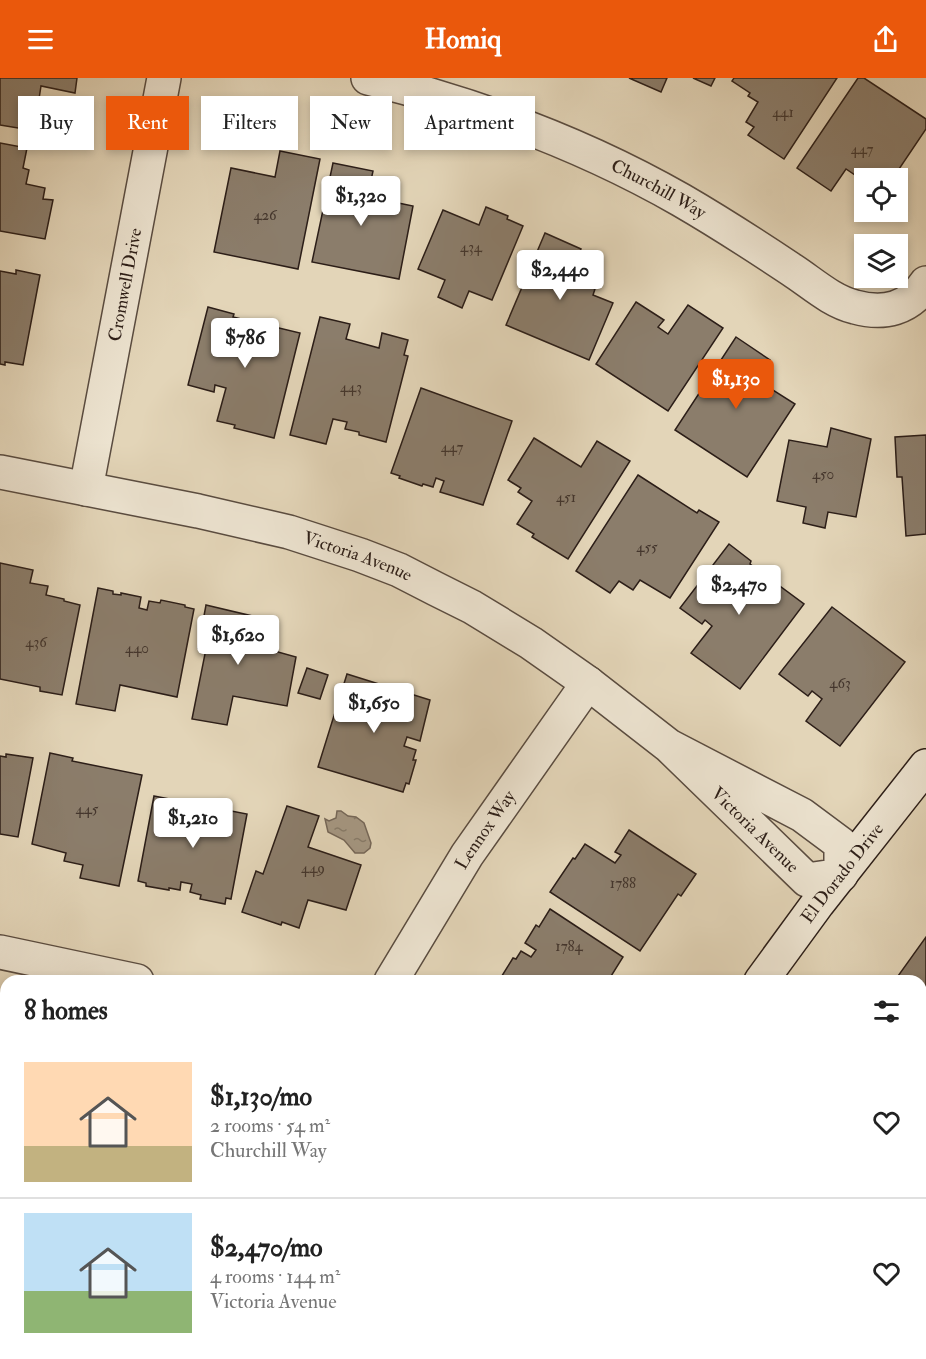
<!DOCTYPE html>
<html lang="en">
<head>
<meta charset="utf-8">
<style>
  body { margin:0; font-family:"IM FELL Double Pica",serif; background:#f6f6f6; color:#222; height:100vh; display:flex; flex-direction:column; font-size:22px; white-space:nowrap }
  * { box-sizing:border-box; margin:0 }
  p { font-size:20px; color:#767676 }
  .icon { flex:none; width:33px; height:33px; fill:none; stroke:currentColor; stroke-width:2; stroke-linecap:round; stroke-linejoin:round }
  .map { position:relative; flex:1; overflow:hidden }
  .panel { position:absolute; left:0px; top:897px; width:927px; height:384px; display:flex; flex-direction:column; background:#fff; border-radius:18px 18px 0 0; box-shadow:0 3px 9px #0003 }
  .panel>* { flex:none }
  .banner { position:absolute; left:18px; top:18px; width:600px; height:54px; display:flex; gap:12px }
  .buttons { position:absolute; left:854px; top:90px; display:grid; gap:12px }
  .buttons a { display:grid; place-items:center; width:54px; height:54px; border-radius:0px; background:#fff; box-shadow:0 3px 9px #0003; font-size:30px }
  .price { position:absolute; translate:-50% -51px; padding:0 14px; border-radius:6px; background:#fff; color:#222; font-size:20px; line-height:39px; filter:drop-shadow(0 2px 3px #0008) }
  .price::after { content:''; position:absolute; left:50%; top:36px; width:18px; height:14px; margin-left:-9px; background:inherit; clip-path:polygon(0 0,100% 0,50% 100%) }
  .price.current { background:#ea580c; color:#fff }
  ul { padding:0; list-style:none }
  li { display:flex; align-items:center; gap:18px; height:150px; padding:0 24px }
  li+li { border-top:2px solid #e0e0e0 }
  li span { display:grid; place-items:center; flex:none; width:168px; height:120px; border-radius:0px; color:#555 }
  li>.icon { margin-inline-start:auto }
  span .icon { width:72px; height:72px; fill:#fffc; stroke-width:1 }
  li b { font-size:26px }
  h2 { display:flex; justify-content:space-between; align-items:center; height:72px; padding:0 24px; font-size:26px }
  .chip { padding:0 21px; border-radius:0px; background:#fff; box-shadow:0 3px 9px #0003; font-size:21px; line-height:54px }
  .chip.current { background:#ea580c; color:#fff }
  header { display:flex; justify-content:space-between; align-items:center; height:78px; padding:0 24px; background:#ea580c; color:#fff; font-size:27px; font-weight:700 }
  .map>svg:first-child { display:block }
  .water { fill:url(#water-ripples); stroke:#756758; stroke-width:1.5 }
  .building { fill:#8b7d6b; stroke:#2c1e18; stroke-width:1.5 }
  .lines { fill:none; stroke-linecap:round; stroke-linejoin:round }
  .street-casing { stroke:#5a4c40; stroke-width:36 }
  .secondary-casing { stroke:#2c1e18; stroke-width:36 }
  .street { stroke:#ede4d1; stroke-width:33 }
  .secondary { stroke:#ede4d1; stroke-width:33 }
  .labels { text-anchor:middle; stroke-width:5; stroke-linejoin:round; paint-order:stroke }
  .number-label { font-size:15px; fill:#44362d }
  .street-label { font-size:18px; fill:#2c1e18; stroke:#ede4d1 }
</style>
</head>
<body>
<header><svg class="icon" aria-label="menu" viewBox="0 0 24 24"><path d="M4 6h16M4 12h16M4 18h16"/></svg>Homiq<svg class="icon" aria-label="share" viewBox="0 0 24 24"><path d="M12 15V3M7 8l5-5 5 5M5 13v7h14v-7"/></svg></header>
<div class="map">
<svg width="926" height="1281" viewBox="0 0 926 1281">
  <defs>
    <pattern id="water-ripples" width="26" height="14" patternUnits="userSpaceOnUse" patternTransform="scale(1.5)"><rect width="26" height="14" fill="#a59782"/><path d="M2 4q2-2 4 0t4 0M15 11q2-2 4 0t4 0" fill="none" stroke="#877b69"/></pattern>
  </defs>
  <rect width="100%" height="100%" fill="#e3d5b8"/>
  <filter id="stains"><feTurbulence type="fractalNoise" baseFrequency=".00333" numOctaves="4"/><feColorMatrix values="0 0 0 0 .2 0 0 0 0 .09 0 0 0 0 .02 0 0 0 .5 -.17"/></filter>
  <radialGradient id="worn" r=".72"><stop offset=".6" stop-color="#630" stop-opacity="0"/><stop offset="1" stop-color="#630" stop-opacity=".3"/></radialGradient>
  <path class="water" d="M337 733H341L348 738 356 739 364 745 371 765 370 770 364 775H355L344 762 328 754 325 741 329 743 336 740Z"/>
  <g class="building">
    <path d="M0 0H77L75 15 41 8 39 21 48 22 42 54 0 47Z"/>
    <path d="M629 0H667L661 14Z"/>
    <path d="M693 0H715L711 8Z"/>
    <path d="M734 0H837L784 81 748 57 754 49 746 44 758 24 748 18 750 15 732 3Z"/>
    <path d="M858 0H864L926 41V51L893 100H864V103L846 91 831 113 797 90Z"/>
    <path d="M0 65 27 70 23 90 29 92 26 106 45 110 43 121 53 122 45 161 0 153Z"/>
    <path d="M280 73 320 81 298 191 214 174 231 90 275 99Z"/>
    <path d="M333 85 373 93 366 126 378 129 379 121 413 128 399 201 312 184Z"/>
    <path d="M486 129 508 138 507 141 523 148 492 222 469 213 462 230 438 219 445 202 418 191 443 132 479 147Z"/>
    <path d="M545 155 581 171 577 181 586 184 578 204 595 211 593 217 613 225 589 282 506 247Z"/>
    <path d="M16 192 40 197 23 287 5 284V287L0 286V193L16 196Z"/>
    <path d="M636 224 664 242 658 249 668 256 688 227 723 250 668 333 596 286Z"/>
    <path d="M208 229 234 236 233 239 300 255 274 360 234 350 235 347 217 343 226 310 215 307 214 314 188 307Z"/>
    <path d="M320 239 350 246 346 261 379 270 382 255 408 262 404 277 408 278 386 364 359 357V354L345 351 347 344 333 341 326 366 290 357Z"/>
    <path d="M736 259 770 282 757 302 795 326 747 399 675 352Z"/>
    <path d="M421 310 512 343 483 427 440 414 444 403 436 400 433 409 423 406 422 408 399 400 400 398 391 395Z"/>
    <path d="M831 350 871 361 856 439 828 434 825 450 803 445 806 429 777 423 789 362 827 369Z"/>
    <path d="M926 357V456L906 458 902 399H897L895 359Z"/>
    <path d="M534 360 581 389 597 363 630 383 568 481 532 459 534 456 517 446 532 423 518 414 521 410 508 402Z"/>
    <path d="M638 397 697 435 699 432 719 444 670 520 640 502 633 512 619 503 610 515 576 493Z"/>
    <path d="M729 466 751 483 750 486 804 526 740 611 691 575 712 548 705 542 702 546 680 530Z"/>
    <path d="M0 485 33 492 30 505 48 508 46 517 64 521V523L80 527 62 617 40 613V609L0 601Z"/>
    <path d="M98 510 113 513V516L121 517V515L141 519 139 530 147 532 149 523 160 525 161 522 185 527V529L194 531 177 619 120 607 115 633 76 626Z"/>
    <path d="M206 527 265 541 260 569 296 579 287 628 233 618 227 647 192 641 206 571 198 570Z"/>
    <path d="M832 529 905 584 840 668 806 643 822 621 812 613 808 618 779 596Z"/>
    <path d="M307 590 328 597 320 621 298 615Z"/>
    <path d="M347 596 430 622 420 663 407 659 404 668 416 672 413 682H416L409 706 406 705 403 714 318 689Z"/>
    <path d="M50 675 73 680 72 683 142 697 119 808 80 800 83 787 64 783 66 775 32 766Z"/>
    <path d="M6 676 33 680 18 759 0 756V678L6 679Z"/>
    <path d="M154 718 247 736 231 821 226 820 225 826 200 821 201 817 190 814 192 806 181 804 180 812 169 810V812L146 808V805L138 803Z"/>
    <path d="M287 728 319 738 308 769 361 787 346 832 308 822 299 850 282 844 281 847 242 834 256 793 263 796Z"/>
    <path d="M629 752 696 796 681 818 678 816 640 873 550 814 573 780 575 781 585 766 615 785 621 777 615 774Z"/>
    <path d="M550 831 623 879 608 903H502L500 901 513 880 516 881 521 873 531 879 536 872 525 865 536 847 539 849Z"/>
    <path d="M926 859V918L921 914V903H905L898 898Z"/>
    <path d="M921 950 926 953V1004L921 1000Z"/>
    <path d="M2 967 6 968V1078L0 1076Z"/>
    <path d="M0 1155 6 1157V1253L0 1251Z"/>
    <path d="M310 1275H419L415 1281H306Z"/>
  </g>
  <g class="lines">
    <defs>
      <g id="street">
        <path id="s1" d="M368 0C477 27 583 66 681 122 719 144 756 168 792 192 812 205 831 223 855 229 884 237 909 231 926 205"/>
        <path id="s2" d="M0 394 198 433 289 454 360 477 399 492 436 511 472 529 531 565 588 605 669 668 807 802 841 797V766L802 737 669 668"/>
        <path id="s3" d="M86 411 164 0"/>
        <path d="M0 874 137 903"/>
        <path id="s4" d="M391 903 467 777 588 605"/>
        <path d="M921 1213 926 1205"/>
        <path d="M683 1275 701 1281"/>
        <path d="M744 1275 753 1281"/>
        <path d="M211 1281 213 1275"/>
        <path d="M882 1281 886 1275"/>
      </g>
      <g id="secondary">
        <path id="s5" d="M761 903 818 825 926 688"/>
        <path d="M546 1281 548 1275"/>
      </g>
    </defs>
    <use href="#street" class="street-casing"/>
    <use href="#secondary" class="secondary-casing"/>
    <use href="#street" class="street"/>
    <use href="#secondary" class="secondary"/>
  </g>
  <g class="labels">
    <g class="number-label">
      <text x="783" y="39">441</text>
      <text x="862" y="76">447</text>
      <text x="265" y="142">426</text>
      <text x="471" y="174">434</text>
      <text x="351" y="314">443</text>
      <text x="452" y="374">447</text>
      <text x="823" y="401">450</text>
      <text x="566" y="424">451</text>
      <text x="647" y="474">455</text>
      <text x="36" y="569">436</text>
      <text x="137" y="575">440</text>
      <text x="840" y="610">463</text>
      <text x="87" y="736">445</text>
      <text x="313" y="795">449</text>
      <text x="623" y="810">1788</text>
      <text x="569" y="873">1784</text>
    </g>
    <g class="street-label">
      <text dy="6" stroke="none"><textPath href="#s1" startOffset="312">Churchill Way</textPath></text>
      <text dy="6" stroke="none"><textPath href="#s3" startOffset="208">Cromwell Drive</textPath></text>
      <text dy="6" stroke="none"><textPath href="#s2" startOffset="368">Victoria Avenue</textPath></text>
      <text dy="6" stroke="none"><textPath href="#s2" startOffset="855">Victoria Avenue</textPath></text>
      <text dy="6" stroke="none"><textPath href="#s4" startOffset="178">Lennox Way</textPath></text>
      <text dy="6" stroke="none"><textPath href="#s5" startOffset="135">El Dorado Drive</textPath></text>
    </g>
  </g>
  <rect width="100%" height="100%" filter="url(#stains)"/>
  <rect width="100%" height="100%" fill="url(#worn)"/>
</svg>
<div class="buttons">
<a><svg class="icon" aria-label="locate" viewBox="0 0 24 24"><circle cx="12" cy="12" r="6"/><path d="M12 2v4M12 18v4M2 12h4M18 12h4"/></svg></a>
<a><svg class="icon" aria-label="layers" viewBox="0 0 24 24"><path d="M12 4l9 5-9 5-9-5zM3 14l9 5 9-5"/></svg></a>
</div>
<b class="price" style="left:361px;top:149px">$1,320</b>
<b class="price" style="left:560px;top:223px">$2,440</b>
<b class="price" style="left:245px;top:291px">$786</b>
<b class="price current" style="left:736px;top:332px">$1,130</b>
<b class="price" style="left:739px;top:538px">$2,470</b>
<b class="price" style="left:238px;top:588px">$1,620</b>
<b class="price" style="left:374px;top:656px">$1,650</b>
<b class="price" style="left:193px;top:771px">$1,210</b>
<div class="banner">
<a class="chip">Buy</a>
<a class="chip current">Rent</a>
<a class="chip">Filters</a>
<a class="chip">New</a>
<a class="chip">Apartment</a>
</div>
<section class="panel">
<h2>8 homes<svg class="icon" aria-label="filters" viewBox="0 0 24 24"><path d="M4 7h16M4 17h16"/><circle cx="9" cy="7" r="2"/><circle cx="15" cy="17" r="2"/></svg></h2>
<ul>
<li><span style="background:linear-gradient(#ffd9b3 70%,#c2b280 0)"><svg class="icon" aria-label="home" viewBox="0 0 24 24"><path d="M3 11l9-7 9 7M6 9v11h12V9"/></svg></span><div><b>$1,130/mo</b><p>2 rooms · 54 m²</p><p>Churchill Way</p></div><svg class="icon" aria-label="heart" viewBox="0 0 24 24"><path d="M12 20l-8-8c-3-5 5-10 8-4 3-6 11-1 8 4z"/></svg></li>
<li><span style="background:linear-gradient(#bfe0f5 65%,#8fb573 0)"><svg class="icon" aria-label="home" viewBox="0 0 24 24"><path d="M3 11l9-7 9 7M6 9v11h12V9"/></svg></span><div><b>$2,470/mo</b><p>4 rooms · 144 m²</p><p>Victoria Avenue</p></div><svg class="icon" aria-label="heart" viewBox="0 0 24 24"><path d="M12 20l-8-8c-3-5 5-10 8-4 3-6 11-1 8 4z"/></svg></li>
</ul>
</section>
</div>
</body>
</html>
